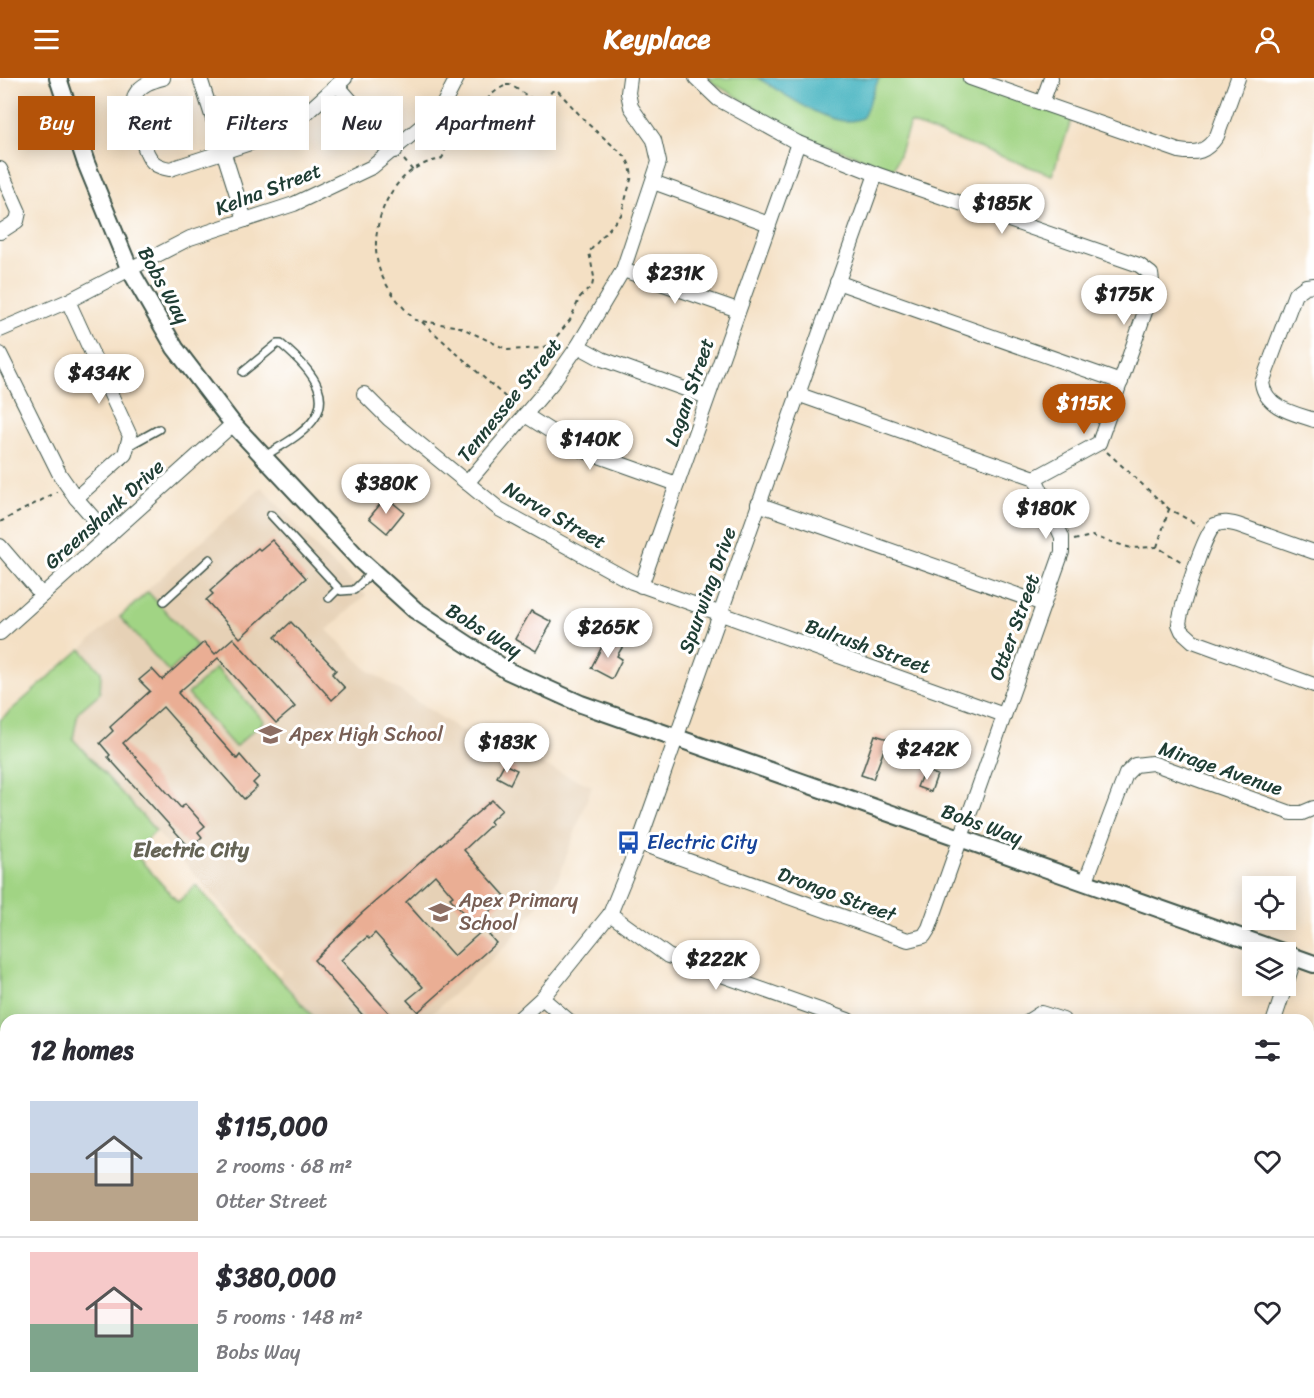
<!DOCTYPE html>
<html lang="en">
<head>
<meta charset="utf-8">
<style>
  body { margin:0; font-family:Sriracha,sans-serif; background:#f7f7f7; color:#2b2b33; height:100vh; display:flex; flex-direction:column; font-size:22px; white-space:nowrap }
  * { box-sizing:border-box; margin:0 }
  p { font-size:20px; color:#7c7c81 }
  .icon { flex:none; width:33px; height:33px; fill:none; stroke:currentColor; stroke-width:2; stroke-linecap:round; stroke-linejoin:round }
  .map { position:relative; flex:1; overflow:hidden }
  .side { position:absolute; left:0px; top:936px; width:1314px; height:384px; display:flex; flex-direction:column; background:#fff; border-radius:18px 18px 0 0; box-shadow:0 3px 15px #0003 }
  .side>* { flex:none }
  .guide { position:absolute; left:18px; top:18px; width:600px; height:54px; display:flex; gap:12px }
  .buttons { position:absolute; left:1242px; top:798px; display:grid; gap:12px }
  .buttons a { display:grid; place-items:center; width:54px; height:54px; border-radius:0px; background:#fff; box-shadow:0 3px 15px #0003; font-size:30px }
  .price { position:absolute; translate:-50% -51px; padding:0 14px; border-radius:21px; background:#fff; color:#222; font-size:20px; line-height:39px; filter:drop-shadow(0 2px 3px #0008) }
  .price::after { content:''; position:absolute; left:50%; top:36px; width:18px; height:14px; margin-left:-9px; background:inherit; clip-path:polygon(0 0,100% 0,50% 100%) }
  .price.on { background:#b45309; color:#fff }
  ul { padding:0; list-style:none }
  li { display:flex; align-items:center; gap:18px; height:150px; padding:0 30px }
  li+li { border-top:2px solid #e1e1e2 }
  li span { display:grid; place-items:center; flex:none; width:168px; height:120px; border-radius:0px; color:#555 }
  li>.icon { margin-inline-start:auto }
  span .icon { width:72px; height:72px; fill:#fffc; stroke-width:1 }
  li b { font-size:26px }
  h2 { display:flex; justify-content:space-between; align-items:center; height:72px; padding:0 30px; font-size:26px }
  .pill { padding:0 21px; border-radius:0px; background:#fff; box-shadow:0 3px 15px #0003; font-size:21px; line-height:54px }
  .pill.on { background:#b45309; color:#fff }
  header { display:flex; justify-content:space-between; align-items:center; height:78px; padding:0 30px; background:#b45309; color:#fff; font-size:27px; font-weight:800 }
  .map>svg:first-child { display:block }
  .built { fill:#e6d1b6 }
  .green { fill:#a1d484; stroke:#60885c; stroke-width:1.5 }
  .water { fill:#43b2bf; stroke:#31787a; stroke-width:1.5 }
  .building { fill:#eaae94 }
  .lines { fill:none; stroke-linecap:round; stroke-linejoin:round }
  .service-casing { stroke:#3f554a; stroke-width:10 }
  .minor-casing { stroke:#3f554a; stroke-width:16 }
  .tertiary-casing { stroke:#3f554a; stroke-width:20 }
  .path { stroke:#3f554a; stroke-width:2; stroke-dasharray:4.5 4.5; stroke-linecap:butt }
  .service { stroke:#fff; stroke-width:7 }
  .minor { stroke:#fff; stroke-width:14 }
  .tertiary { stroke:#fff; stroke-width:16 }
  .labels { text-anchor:middle; stroke-width:6; stroke-linejoin:round; paint-order:stroke }
  .street-label { font-size:20px; fill:#1f3d34; stroke:#fff }
  .education-label { font-size:20px; fill:#785e54; stroke:#fff; text-anchor:start }
  .transit-label { font-size:20px; fill:#164399; stroke:#fff; text-anchor:start }
  .neighbourhood-label { font-size:21px; font-weight:bold; fill:#666556; stroke:#fff }
</style>
</head>
<body>
<header><svg class="icon" aria-label="menu" viewBox="0 0 24 24"><path d="M4 6h16M4 12h16M4 18h16"/></svg>Keyplace<svg class="icon" aria-label="person" viewBox="0 0 24 24"><circle cx="12" cy="8" r="4"/><path d="M4 21q1-7 8-7t8 7"/></svg></header>
<div class="map">
<svg width="1314" height="1320" viewBox="0 0 1314 1320">
  <rect width="100%" height="100%" fill="#fff"/>
  <filter id="ink" filterUnits="userSpaceOnUse"><feTurbulence type="fractalNoise" baseFrequency=".0167" numOctaves="2"/><feDisplacementMap in="SourceGraphic" scale="12" xChannelSelector="R" yChannelSelector="G"/><feConvolveMatrix kernelMatrix="1 2 1 2 8 2 1 2 1" color-interpolation-filters="sRGB"/></filter>
  <filter id="wash" filterUnits="userSpaceOnUse"><feTurbulence type="fractalNoise" baseFrequency=".008" numOctaves="4" result="noise"/><feDisplacementMap in="SourceGraphic" scale="24" xChannelSelector="R" yChannelSelector="G"/><feGaussianBlur stdDeviation="1.35" result="paint"/><feColorMatrix in="noise" values="0 0 0 0 0 0 0 0 0 0 0 0 0 0 0 0 0 1.4 0 .05"/><feComposite in="paint" operator="in"/></filter>
  <g filter="url(#wash)">
    <rect width="100%" height="100%" fill="#f4e0c4"/>
    <path class="built" d="M262 409 321 475 366 517 327 552 368 592 459 651 592 708 558 801 508 866 425 942H316L278 899 282 894 73 661 78 634 101 594 81 571Z"/>
    <g class="green">
      <path d="M708 0H958L1072 41 1052 97 910 45 894 91 816 64 714 6Z"/>
      <path d="M148 514 197 568 169 594 120 539Z"/>
      <path d="M81 571 101 594 100 615 78 634 73 661 156 753 133 774 178 824 196 807 316 942H6V979L0 972V642Z"/>
      <path d="M216 590 264 643 235 669 188 616Z"/>
      <path d="M0 1070 6 1077V1314H93L91 1320H0Z"/>
      <path d="M602 1314H660L663 1320H590Z"/>
    </g>
    <path class="water" d="M758 0H879L863 39C836 56 783 14 758 0Z"/>
    <g id="blocks">
      <g class="building">
        <path d="M386 419 404 434 387 455 369 440Z"/>
        <path d="M272 462 306 500 240 560 206 522 213 516 210 513 258 470 260 472Z"/>
        <path d="M531 533 552 544 536 573 515 561Z"/>
        <path d="M291 544 336 592 332 596 345 610 332 622 275 559Z"/>
        <path d="M607 559 623 568 617 578 622 581 612 601 591 590Z"/>
        <path d="M233 560 295 629 276 645 218 580 178 615 237 681 240 677 259 699 253 705 257 709 244 721 163 629 123 665 181 730 185 726 205 748 198 754 202 759 190 770 108 679 110 677 100 665 113 653 110 649 150 613 139 602 152 591 162 602 204 564 215 576Z"/>
        <path d="M875 657 888 661 873 701 861 697Z"/>
        <path d="M504 686 517 692 510 706 497 699Z"/>
        <path d="M924 692 937 697 931 714 917 709Z"/>
        <path d="M492 722 502 732 490 743 492 746 464 772 506 819 474 847 450 820 453 818 435 797 406 824 454 878 484 851 496 865 418 934 407 922 423 909 375 855 369 861 367 859 341 882 390 936 384 942H367L314 882 362 835Z"/>
      </g>
    </g>
  </g>
  <g filter="url(#ink)">
    <use href="#blocks" fill-opacity="0" stroke="#3f554a" stroke-width="1.5"/>
    <g class="lines">
      <defs>
        <g id="service">
          <path d="M243 294 277 266H281C312 292 342 324 299 356 288 365 276 370 264 379"/>
          <path d="M130 367 159 351"/>
          <path d="M271 437 341 513 354 512 372 494"/>
          <path d="M329 520 338 511"/>
          <path d="M164 523 210 481"/>
          <path d="M219 1314 225 1320"/>
          <path d="M150 1320 155 1314"/>
        </g>
        <g id="minor">
          <path d="M163 0C152 3 141 6 135 17 130 28 144 75 153 84 158 89 164 90 170 91L278 56 293 47 345 0"/>
          <path d="M200 0 245 142"/>
          <path d="M696 0 718 21 798 65 876 96 1139 187 1151 196 1153 211 1099 365 1035 400"/>
          <path d="M970 0 1179 73C1197 76 1206 74 1217 58L1238 0"/>
          <path d="M337 7 395 73"/>
          <path d="M1042 25 1051 0"/>
          <path d="M0 91 19 134 17 143 0 154"/>
          <path d="M653 104 769 146"/>
          <path d="M623 192 738 232"/>
          <path d="M837 204 1121 304"/>
          <path d="M1314 207 1306 208 1295 216 1262 305C1266 330 1293 335 1314 342"/>
          <path d="M68 223 130 358 125 376 76 420"/>
          <path d="M0 252 68 223 190 160 294 126 372 89 440 33 457 0"/>
          <path d="M578 268 602 281 707 319"/>
          <path d="M0 276 60 397 76 420 109 458"/>
          <path d="M364 316 389 341 499 431 632 504 1004 637"/>
          <path d="M797 316 1035 400"/>
          <path d="M525 337 579 371 677 406"/>
          <path d="M467 405 552 305 578 268 623 192 659 84 654 62 631 29 628 15 630 0"/>
          <path d="M758 426 1043 526"/>
          <path d="M0 468 42 517"/>
          <path d="M1314 474 1238 447C1230 445 1223 443 1215 447 1204 455 1181 530 1179 546L1182 553 1193 563 1314 607"/>
          <path d="M641 508 798 65"/>
          <path d="M0 555 233 346"/>
          <path d="M639 765 908 862 924 858 929 850 1062 474V459L1035 400"/>
          <path d="M1085 805 1126 696 1135 687 1152 685 1291 735H1302L1314 730"/>
          <path d="M610 836 668 878 848 942"/>
          <path d="M542 920 568 942"/>
          <path d="M518 942 542 920 610 836 639 765 876 96"/>
          <path d="M1030 942 1041 935 1063 942"/>
          <path d="M1274 942 1295 879"/>
          <path d="M1308 1022 1314 1024"/>
          <path d="M0 1061 6 1068"/>
          <path d="M1308 1139 1314 1141"/>
          <path d="M1308 1264 1314 1266"/>
          <path d="M514 1314 531 1320"/>
          <path d="M826 1314 834 1320"/>
          <path d="M1106 1314 1123 1320"/>
          <path d="M110 1320 112 1314"/>
          <path d="M337 1320 341 1314"/>
          <path d="M776 1320 778 1314"/>
          <path d="M1195 1320 1197 1314"/>
        </g>
        <g id="tertiary">
          <path d="M58 0 86 85 129 190 175 270 233 346 360 482 415 532 508 593 581 626 1282 874"/>
          <path d="M1286 876 1314 886"/>
        </g>
      </defs>
      <use href="#service" class="service-casing"/>
      <use href="#minor" class="minor-casing"/>
      <use href="#tertiary" class="tertiary-casing"/>
      <g class="path">
        <path d="M506 7H511L538 25 545 23 552 13H558L588 46 626 79 630 88 632 98 621 137 589 174 594 199 592 208 580 219 570 242 553 263 542 270 508 272 460 249 415 242C402 229 386 210 380 193 367 156 386 101 424 86 430 83 436 83 442 80 448 71 442 62 447 53 452 45 468 42 475 36 489 23 485 18 506 7Z"/>
        <path d="M404 82 413 93"/>
        <path d="M422 244 514 327"/>
        <path d="M1107 374 1169 431 1198 447"/>
        <path d="M0 444 57 414"/>
        <path d="M1074 462 1092 458 1131 470 1157 469 1182 484"/>
        <path d="M1157 469 1169 431"/>
        <path d="M0 1196 6 1197"/>
        <path d="M41 1314 43 1320"/>
        <path d="M648 1314 649 1320"/>
        <path d="M0 1318 30 1314"/>
        <path d="M605 1320 616 1314"/>
      </g>
      <use href="#service" class="service"/>
      <use href="#minor" class="minor"/>
      <use href="#tertiary" class="tertiary"/>
    </g>
  </g>
  <defs>
    <symbol id="school-bare" viewBox="-9 -9 18 18"><path d="M0-5L7-2L0 1L-7-2ZM-4 1L0 2.5L4 1V4Q0 6-4 4Z" fill="#8d6e63" stroke="#fff" stroke-width="2.5" paint-order="stroke"/></symbol>
    <symbol id="bus-bare" viewBox="-9 -9 18 18"><path d="M-5-6H5V4H4V6H2V4H-2V6H-4V4H-5ZM-3.5-4V0h7V-4ZM-3.5 1.2v1.5H-2V1.2ZM2 1.2v1.5H3.5V1.2Z" fill="#1a4fb4" stroke="#fff" stroke-width="2.5" paint-order="stroke"/></symbol>
  </defs>
  <g fill-rule="evenodd">
    <use href="#school-bare" x="254" y="640" width="33" height="33"/>
    <use href="#bus-bare" x="612" y="748" width="33" height="33"/>
    <use href="#school-bare" x="424" y="818" width="33" height="33"/>
  </g>
  <g class="labels">
    <g class="street-label">
      <text transform="translate(268 111) rotate(-21)" y="7">Kelna Street</text>
      <text transform="translate(164 207) rotate(61)" y="7">Bobs Way</text>
      <text transform="translate(689 314) rotate(-71)" y="7">Lagan Street</text>
      <text transform="translate(509 322) rotate(-51)" y="7">Tennessee Street</text>
      <text transform="translate(104 436) rotate(-42)" y="7">Greenshank Drive</text>
      <text transform="translate(555 437) rotate(30)" y="7">Narva Street</text>
      <text transform="translate(707 512) rotate(-70)" y="7">Spurwing Drive</text>
      <text transform="translate(1014 549) rotate(-70)" y="7">Otter Street</text>
      <text transform="translate(484 552) rotate(32)" y="7">Bobs Way</text>
      <text transform="translate(868 568) rotate(19)" y="7">Bulrush Street</text>
      <text transform="translate(1221 690) rotate(19)" y="7">Mirage Avenue</text>
      <text transform="translate(982 746) rotate(20)" y="7">Bobs Way</text>
      <text transform="translate(837 816) rotate(20)" y="7">Drongo Street</text>
    </g>
    <g class="education-label">
      <text x="289" y="663">Apex High School</text>
      <text x="459" y="829">Apex Primary<tspan x="459" dy="23">School</tspan></text>
    </g>
    <g class="transit-label">
      <text x="647" y="771">Electric City</text>
    </g>
    <g class="neighbourhood-label">
      <text x="191" y="779">Electric City</text>
    </g>
  </g>
</svg>
<div class="buttons">
<a><svg class="icon" aria-label="locate" viewBox="0 0 24 24"><circle cx="12" cy="12" r="6"/><path d="M12 2v4M12 18v4M2 12h4M18 12h4"/></svg></a>
<a><svg class="icon" aria-label="layers" viewBox="0 0 24 24"><path d="M12 4l9 5-9 5-9-5zM3 14l9 5 9-5"/></svg></a>
</div>
<b class="price" style="left:1002px;top:157px">$185K</b>
<b class="price" style="left:675px;top:227px">$231K</b>
<b class="price" style="left:1124px;top:248px">$175K</b>
<b class="price" style="left:99px;top:327px">$434K</b>
<b class="price on" style="left:1084px;top:357px">$115K</b>
<b class="price" style="left:590px;top:393px">$140K</b>
<b class="price" style="left:386px;top:437px">$380K</b>
<b class="price" style="left:1046px;top:462px">$180K</b>
<b class="price" style="left:608px;top:581px">$265K</b>
<b class="price" style="left:507px;top:696px">$183K</b>
<b class="price" style="left:927px;top:703px">$242K</b>
<b class="price" style="left:716px;top:913px">$222K</b>
<div class="guide">
<a class="pill on">Buy</a>
<a class="pill">Rent</a>
<a class="pill">Filters</a>
<a class="pill">New</a>
<a class="pill">Apartment</a>
</div>
<section class="side">
<h2>12 homes<svg class="icon" aria-label="filters" viewBox="0 0 24 24"><path d="M4 7h16M4 17h16"/><circle cx="9" cy="7" r="2"/><circle cx="15" cy="17" r="2"/></svg></h2>
<ul>
<li><span style="background:linear-gradient(#c9d6e8 60%,#b9a48a 0)"><svg class="icon" aria-label="home" viewBox="0 0 24 24"><path d="M3 11l9-7 9 7M6 9v11h12V9"/></svg></span><div><b>$115,000</b><p>2 rooms · 68 m²</p><p>Otter Street</p></div><svg class="icon" aria-label="heart" viewBox="0 0 24 24"><path d="M12 20l-8-8c-3-5 5-10 8-4 3-6 11-1 8 4z"/></svg></li>
<li><span style="background:linear-gradient(#f6c9c9 60%,#7fa58c 0)"><svg class="icon" aria-label="home" viewBox="0 0 24 24"><path d="M3 11l9-7 9 7M6 9v11h12V9"/></svg></span><div><b>$380,000</b><p>5 rooms · 148 m²</p><p>Bobs Way</p></div><svg class="icon" aria-label="heart" viewBox="0 0 24 24"><path d="M12 20l-8-8c-3-5 5-10 8-4 3-6 11-1 8 4z"/></svg></li>
</ul>
</section>
</div>
</body>
</html>
